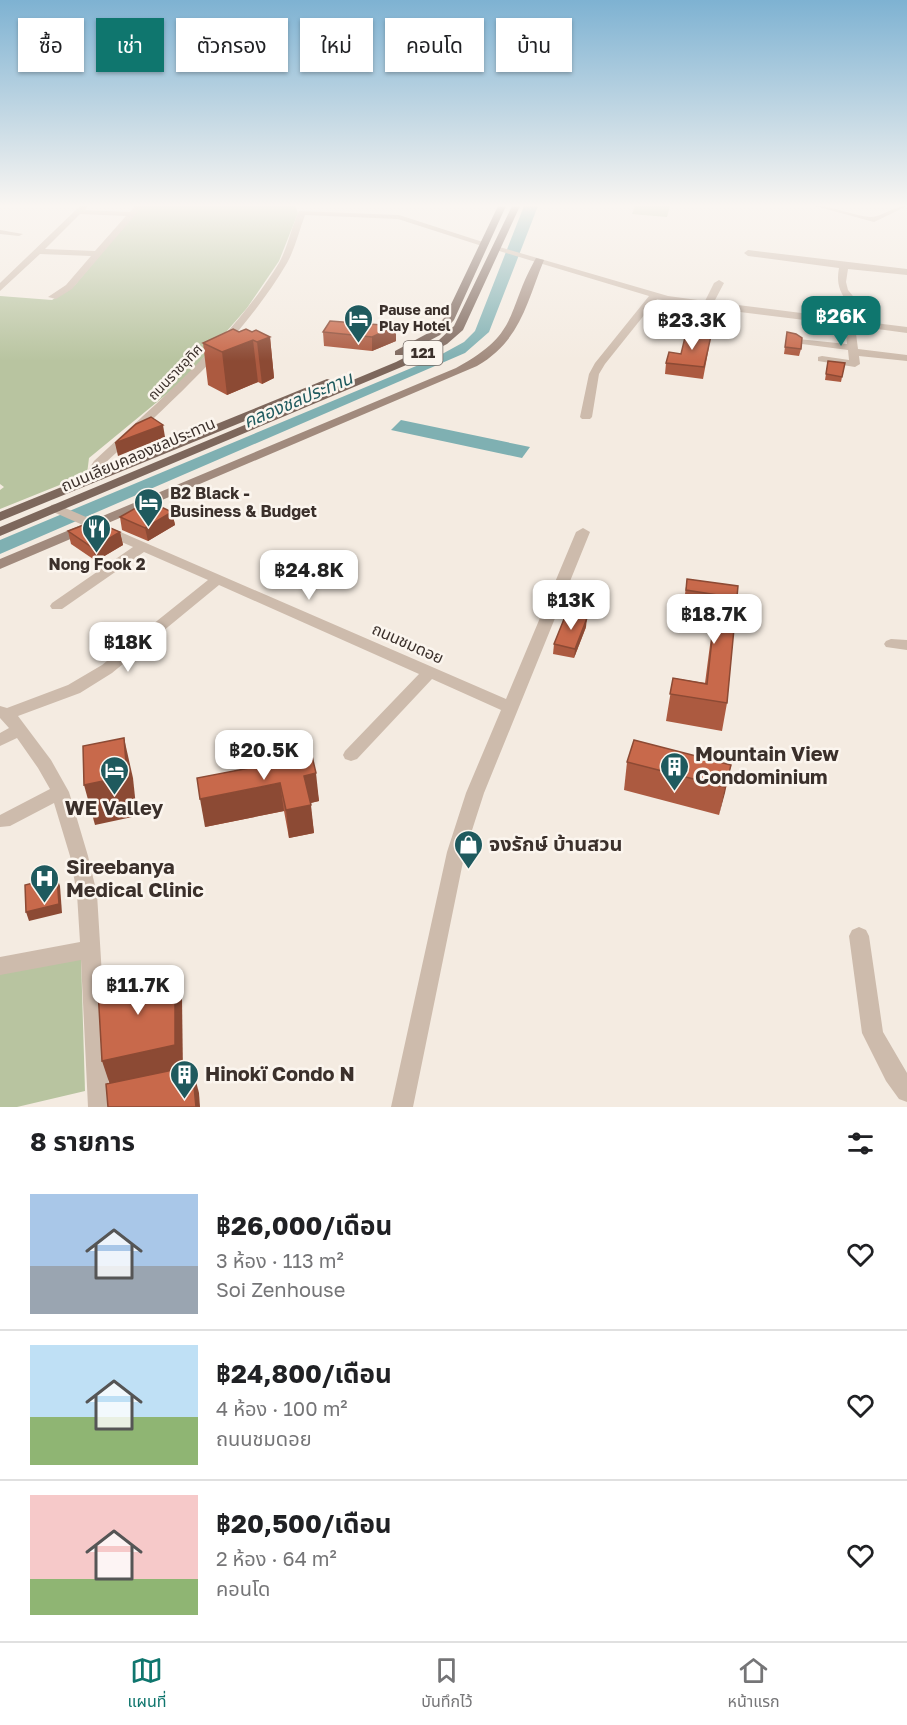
<!DOCTYPE html>
<html lang="th">
<head>
<meta charset="utf-8">
<style>
  body { margin:0; font-family:"Golos Text","Noto Sans Thai",sans-serif; background:#f6f6f6; color:#202124; height:100vh; display:flex; flex-direction:column; font-size:22px; white-space:nowrap }
  * { box-sizing:border-box; margin:0 }
  p { font-size:20px; color:#757577 }
  .icon { flex:none; width:33px; height:33px; fill:none; stroke:currentColor; stroke-width:2; stroke-linecap:round; stroke-linejoin:round }
  .map { position:relative; height:1107px; overflow:hidden }
  .sheet { display:flex; flex-direction:column; background:#fff; flex:1 }
  .sheet>* { flex:none }
  .guide { position:absolute; left:18px; top:18px; width:600px; height:54px; display:flex; gap:12px }
  .price { position:absolute; translate:-50% -51px; padding:0 14px; border-radius:12px; background:#fff; color:#222; font-size:20px; line-height:39px; filter:drop-shadow(0 2px 3px #0008) }
  .price::after { content:''; position:absolute; left:50%; top:36px; width:18px; height:14px; margin-left:-9px; background:inherit; clip-path:polygon(0 0,100% 0,50% 100%) }
  .price.current { background:#0f766e; color:#fff }
  ul { padding:0; list-style:none }
  li { display:flex; align-items:center; gap:18px; height:150px; padding:0 30px }
  li+li { border-top:2px solid #e0e0e0 }
  li span { display:grid; place-items:center; flex:none; width:168px; height:120px; border-radius:0px; color:#555 }
  li>.icon { margin-inline-start:auto }
  span .icon { width:72px; height:72px; fill:#fffc; stroke-width:1 }
  li b { font-size:26px }
  h2 { display:flex; justify-content:space-between; align-items:center; height:72px; padding:0 30px; font-size:26px }
  .chip { padding:0 21px; border-radius:0px; background:#fff; box-shadow:0 2px 4px #0004; font-size:21px; line-height:54px }
  .chip.current { background:#0f766e; color:#fff }
  .tab-bar { display:flex; justify-content:space-around; align-items:center; height:84px; border-top:2px solid #e0e0e0; background:#fff; font-size:16px; color:#757577 }
  .tab-bar a { display:grid; justify-items:center; gap:3px }
  .tab-bar .current { color:#0f766e }
  .map>svg:first-child { display:block }
  .green { fill:#b8c4a0 }
  .water { fill:#7fb0b2 }
  .lines { fill:none; stroke-linecap:round; stroke-linejoin:round }
  .street { fill:#cdbbac; fill-rule:evenodd }
  .secondary { fill:#a18a7d; fill-rule:evenodd }
  .primary { fill:#7d675c; fill-rule:evenodd }
  .wall { fill:#ac5a40 }
  .shaded-wall { fill:#8c4a34 }
  .building { fill:#c8694b; stroke:#8c4a34; stroke-width:1.5 }
  .labels { text-anchor:middle; stroke-width:5; stroke-linejoin:round; paint-order:stroke }
  .far-poi-label { font-size:14px; font-weight:bold; fill:#3b302b; stroke:#fbf5ee; text-anchor:start }
  .far-street-label { font-size:14px; fill:#3b302b; stroke:#fbf5ee }
  .shield { fill:#fbf5ee; stroke:#756b66; stroke-width:1.5 }
  .shield-label { font-size:15px; font-weight:bold; fill:#3b302b }
  .street-label { font-size:16px; fill:#3b302b; stroke:#fbf5ee }
  .poi-label { font-size:16px; font-weight:bold; fill:#3b302b; stroke:#fbf5ee; text-anchor:start }
  .water-label { font-size:18px; font-style:italic; fill:#1f5a5e; stroke:#fbf5ee }
  .near-poi-label { font-size:20px; font-weight:bold; fill:#3b302b; stroke:#fbf5ee; text-anchor:start }
</style>
</head>
<body>
<div class="map">
<svg width="907" height="1107" viewBox="0 0 907 1107">
  <rect width="100%" height="100%" fill="#f4ebe1"/>
  <g class="green">
    <path d="M141 206H295L298 213 279 261 247 308 185 379 89 458 87 474 0 509V490L4 487 0 484V296L52 300 75 285Z"/>
    <path d="M635 206H670L667 217 632 214Z"/>
    <path d="M81 958 85 1091 17 1107H0V972Z"/>
  </g>
  <g class="water">
    <path d="M524 206H538L489 332 465 353 0 554V540L433 359 464 342 475 331Z"/>
    <path d="M401 420 530 447 522 458 391 430Z"/>
  </g>
  <g class="lines">
    <g class="street">
      <path d="M80 206H88L85 210 130 212 135 206 142 207 72 289 56 299 48 297 66 285 91 256 40 254 0 291V283ZM80 214 126 216 95 251 45 249Z"/>
      <path d="M815 206C835 206 852 216 871 217 882 217 893 206 907 206L874 222Z"/>
      <path d="M299 211 399 215 489 244 482 246 398 219 305 215C299 231 295 249 287 263 241 341 168 405 102 466L100 470 104 477 102 480H94L88 470 94 461C157 403 234 337 279 263 288 247 291 228 299 211Z"/>
      <path d="M0 230 23 234 19 236 0 234Z"/>
      <path d="M496 246 668 296 705 301 714 283 719 280 724 283 714 302 864 321C849 302 834 294 839 268L748 256 744 253 748 250 907 269V275L848 269 846 282 848 290 875 323 907 327V333L855 326 858 349 907 355V361L859 356 860 364 855 367 818 361V357L822 356 849 360 848 350 802 344 797 341 798 339 847 344 845 325 708 308 657 299 605 364 599 374 592 417 590 419H582L580 417 589 374 595 363 649 296 496 250Z"/>
      <path d="M56 504 506 699 576 532 583 528 590 532 484 793 465 852 413 1107H391L447 852 466 793 501 710 432 679 357 759 351 761 345 759 343 755 345 751 419 674 219 585 112 673 80 693 18 716 51 760 69 792 88 856 97 894 110 1107H88L81 960 0 975V957L80 942 77 894 70 856 54 803 10 826 0 827V815L50 789 38 768 17 738 0 746V733L9 728 0 718V706L7 708 68 685 102 665 208 580 144 552 62 609H52L50 606 52 603 133 547 51 511 50 508 51 505Z"/>
      <path d="M891 639 907 640V650L886 647 884 644 886 641Z"/>
      <path d="M859 927 866 930 869 936 883 1032 907 1073V1102L899 1099 886 1081 862 1033 849 936 852 930Z"/>
    </g>
    <path class="secondary" d="M536 258 544 260C526 304 521 340 477 366L0 569V559L456 368C521 333 505 313 536 258Z"/>
    <g class="primary">
      <path d="M498 206H506L454 320 440 335 403 355H395V351L432 331 445 317Z"/>
      <path d="M512 206H520L463 330 447 344 404 366 0 536V527L396 362 439 340 454 326Z"/>
      <path d="M327 379 331 380V386L0 521V512Z"/>
    </g>
  </g>
  <g class="wall">
    <path d="M396 326V341L372 351 324 346 323 332Z"/>
    <path d="M239 332H252L270 337 274 378 262 384 258 382 227 395 208 385 203 343Z"/>
    <path d="M787 332 801 349 799 356 784 354Z"/>
    <path d="M709 347 703 379 665 374 666 363 681 354Z"/>
    <path d="M828 361 845 363 841 382 825 380Z"/>
    <path d="M172 512 175 525 148 541 122 530 120 517Z"/>
    <path d="M68 531 120 532 123 545 96 561 71 544Z"/>
    <path d="M687 579 738 586 727 703 722 731 666 721 673 678 705 683 713 622 682 617Z"/>
    <path d="M586 627 574 658 553 654 554 644Z"/>
    <path d="M312 756 319 801 310 803 314 833 289 838 284 811 205 827Z"/>
    <path d="M627 762 731 765 719 815 624 790Z"/>
  </g>
  <g class="shaded-wall">
    <path d="M396 326V341L372 351V337Z"/>
    <path d="M270 337 274 378 262 384 257 342Z"/>
    <path d="M253 340 258 382 227 395 222 352Z"/>
    <path d="M163 425 165 437 118 456 115 443Z"/>
    <path d="M172 512 175 525 148 541 145 528Z"/>
    <path d="M120 532 123 545 96 561 93 548Z"/>
    <path d="M587 618 586 627 574 658 575 649Z"/>
    <path d="M124 738 133 778 137 816 95 825 84 785Z"/>
    <path d="M731 765 725 793 719 815 725 787Z"/>
    <path d="M316 773 319 801 307 804 304 776Z"/>
    <path d="M280 783 284 811 205 827 200 799Z"/>
    <path d="M311 805 314 833 289 838 286 810Z"/>
    <path d="M57 877 60 886 62 913 29 921 26 912Z"/>
    <path d="M175 970 182 998 183 1073 111 1088 102 1061Z"/>
    <path d="M192 1066 199 1093 200 1107H196Z"/>
  </g>
  <g class="building">
    <path d="M330 321 396 326 372 337 323 332Z"/>
    <path d="M233 329 239 332 246 329 252 332 256 330 270 337 257 342 253 340 222 352 203 343Z"/>
    <path d="M787 332 796 334 802 338 801 349 785 347Z"/>
    <path d="M686 333 711 336 704 367 666 363 669 352 681 354Z"/>
    <path d="M828 361 845 363 842 377 826 374Z"/>
    <path d="M151 417 163 425 115 443 136 424Z"/>
    <path d="M148 501 172 512 145 528 120 517Z"/>
    <path d="M94 521 120 532 93 548 68 531Z"/>
    <path d="M687 579 738 586 727 703 670 694 673 678 707 684 717 595 686 590Z"/>
    <path d="M566 614 587 618 575 649 554 644Z"/>
    <path d="M124 738 127 776 84 785 83 746Z"/>
    <path d="M634 740 731 765 725 787 627 762Z"/>
    <path d="M312 756 316 773 304 776 311 805 286 810 280 783 200 799 197 778Z"/>
    <path d="M57 877 59 904 26 912 25 885Z"/>
    <path d="M175 970V1045L102 1061 98 990Z"/>
    <path d="M192 1066 196 1107H108L106 1084Z"/>
  </g>
  <linearGradient id="sky" x2="0" y2="1"><stop stop-color="#7eb2d2"/><stop offset="0.57" stop-color="#faf6f2"/><stop offset="1" stop-color="#faf6f2" stop-opacity="0"/></linearGradient>
  <rect width="907" height="361" fill="url(#sky)"/>
  <defs>
    <symbol id="hotel-pin" viewBox="-11 -11 22 30"><path d="M0 17L-7.5 6A9.5 9.5 0 1 1 7.5 6Z" fill="#1f5a5e" stroke="#fbf5ee"/><path d="M-6-4.5h1.5V1H6V5H4.5V3h-9V5H-6ZM-4 0a1.8 1.8 0 1 1 3.6 0ZM.5 0V-2.5h3Q6-2.5 6 0Z" fill="#fff"/></symbol>
    <symbol id="restaurant-pin" viewBox="-11 -11 22 30"><path d="M0 17L-7.5 6A9.5 9.5 0 1 1 7.5 6Z" fill="#1f5a5e" stroke="#fbf5ee"/><path d="M-5-6h1v4h1v-4h1v4h1v-4h1v5L-1.5 .5V6h-2V.5L-5-1ZM5-6V6H3V1.5H1.5Q1.5-4 5-6Z" fill="#fff"/></symbol>
    <symbol id="building-pin" viewBox="-11 -11 22 30"><path d="M0 17L-7.5 6A9.5 9.5 0 1 1 7.5 6Z" fill="#1f5a5e" stroke="#fbf5ee"/><path d="M-4-6H4V6H1V3H-1V6H-4ZM-2.5-4.3h1.7v1.8h-1.7ZM.8-4.3h1.7v1.8H.8ZM-2.5-1h1.7V.8h-1.7ZM.8-1h1.7V.8H.8Z" fill="#fff"/></symbol>
    <symbol id="shop-pin" viewBox="-11 -11 22 30"><path d="M0 17L-7.5 6A9.5 9.5 0 1 1 7.5 6Z" fill="#1f5a5e" stroke="#fbf5ee"/><path d="M-5-2.5h2.3a2.7 3.5 0 0 1 5.4 0H5L5.5 6h-11ZM-1.5-2.5h3a1.5 2.3 0 0 0-3 0Z" fill="#fff"/></symbol>
    <symbol id="hospital-pin" viewBox="-11 -11 22 30"><path d="M0 17L-7.5 6A9.5 9.5 0 1 1 7.5 6Z" fill="#1f5a5e" stroke="#fbf5ee"/><path d="M-5-5h3v3.5h4V-5h3V5h-3V1.5h-4V5h-3Z" fill="#fff"/></symbol>
  </defs>
  <g fill-rule="evenodd">
    <use href="#hotel-pin" x="342" y="302" width="33" height="45"/>
    <use href="#hotel-pin" x="132" y="486" width="33" height="45"/>
    <use href="#restaurant-pin" x="80" y="512" width="33" height="45"/>
    <use href="#building-pin" x="658" y="750" width="33" height="45"/>
    <use href="#hotel-pin" x="98" y="754" width="33" height="45"/>
    <use href="#shop-pin" x="452" y="828" width="33" height="45"/>
    <use href="#hospital-pin" x="28" y="862" width="33" height="45"/>
    <use href="#building-pin" x="168" y="1058" width="33" height="45"/>
  </g>
  <g class="labels">
    <g class="far-poi-label">
      <text x="379" y="315">Pause and<tspan x="379" dy="16">Play Hotel</tspan></text>
    </g>
    <g class="far-street-label">
      <text transform="translate(175 372) rotate(-46)" y="5">ถนนราชอุทิศ</text>
    </g>
    <rect class="shield" x="403.5" y="341" width="39" height="24" rx="4.5"/>
    <g class="shield-label">
      <text x="423" y="358">121</text>
    </g>
    <g class="street-label">
      <text transform="translate(138 454) rotate(-23)" y="6">ถนนเลียบคลองชลประทาน</text>
      <text transform="translate(408 643) rotate(24)" y="6">ถนนชมดอย</text>
    </g>
    <g class="poi-label">
      <text x="170" y="499">B2 Black -<tspan x="170" dy="18">Business &amp; Budget</tspan></text>
      <text x="97" y="570" text-anchor="middle">Nong Fook 2</text>
    </g>
    <g class="water-label">
      <text transform="translate(298 400) rotate(-23)" y="6">คลองชลประทาน</text>
    </g>
    <g class="near-poi-label">
      <text x="695" y="761">Mountain View<tspan x="695" dy="23">Condominium</tspan></text>
      <text x="114" y="815" text-anchor="middle">WE Valley</text>
      <text x="489" y="851">จงรักษ์ บ้านสวน</text>
      <text x="66" y="874">Sireebanya<tspan x="66" dy="23">Medical Clinic</tspan></text>
      <text x="205" y="1081">Hinokï Condo N</text>
    </g>
  </g>
</svg>
<b class="price current" style="left:841px;top:347px">฿26K</b>
<b class="price" style="left:692px;top:351px">฿23.3K</b>
<b class="price" style="left:309px;top:601px">฿24.8K</b>
<b class="price" style="left:571px;top:631px">฿13K</b>
<b class="price" style="left:714px;top:645px">฿18.7K</b>
<b class="price" style="left:128px;top:673px">฿18K</b>
<b class="price" style="left:264px;top:781px">฿20.5K</b>
<b class="price" style="left:138px;top:1016px">฿11.7K</b>
<div class="guide">
<a class="chip">ซื้อ</a>
<a class="chip current">เช่า</a>
<a class="chip">ตัวกรอง</a>
<a class="chip">ใหม่</a>
<a class="chip">คอนโด</a>
<a class="chip">บ้าน</a>
</div>
</div>
<section class="sheet">
<h2>8 รายการ<svg class="icon" aria-label="filters" viewBox="0 0 24 24"><path d="M4 7h16M4 17h16"/><circle cx="9" cy="7" r="2"/><circle cx="15" cy="17" r="2"/></svg></h2>
<ul>
<li><span style="background:linear-gradient(#a9c7e8 60%,#9aa5b1 0)"><svg class="icon" aria-label="home" viewBox="0 0 24 24"><path d="M3 11l9-7 9 7M6 9v11h12V9"/></svg></span><div><b>฿26,000/เดือน</b><p>3 ห้อง · 113 m²</p><p>Soi Zenhouse</p></div><svg class="icon" aria-label="heart" viewBox="0 0 24 24"><path d="M12 20l-8-8c-3-5 5-10 8-4 3-6 11-1 8 4z"/></svg></li>
<li><span style="background:linear-gradient(#bfe0f5 60%,#8fb573 0)"><svg class="icon" aria-label="home" viewBox="0 0 24 24"><path d="M3 11l9-7 9 7M6 9v11h12V9"/></svg></span><div><b>฿24,800/เดือน</b><p>4 ห้อง · 100 m²</p><p>ถนนชมดอย</p></div><svg class="icon" aria-label="heart" viewBox="0 0 24 24"><path d="M12 20l-8-8c-3-5 5-10 8-4 3-6 11-1 8 4z"/></svg></li>
<li><span style="background:linear-gradient(#f6c9c9 70%,#8fb573 0)"><svg class="icon" aria-label="home" viewBox="0 0 24 24"><path d="M3 11l9-7 9 7M6 9v11h12V9"/></svg></span><div><b>฿20,500/เดือน</b><p>2 ห้อง · 64 m²</p><p>คอนโด</p></div><svg class="icon" aria-label="heart" viewBox="0 0 24 24"><path d="M12 20l-8-8c-3-5 5-10 8-4 3-6 11-1 8 4z"/></svg></li>
</ul>
</section>
<nav class="tab-bar">
<a class="current"><svg class="icon" aria-label="map" viewBox="0 0 24 24"><path d="M3 6l6-2 6 2 6-2v14l-6 2-6-2-6 2zM9 4v14M15 6v14"/></svg>แผนที่</a>
<a><svg class="icon" aria-label="saved" viewBox="0 0 24 24"><path d="M7 4h10v16l-5-4-5 4z"/></svg>บันทึกไว้</a>
<a><svg class="icon" aria-label="home" viewBox="0 0 24 24"><path d="M3 11l9-7 9 7M6 9v11h12V9"/></svg>หน้าแรก</a>
</nav>
</body>
</html>
